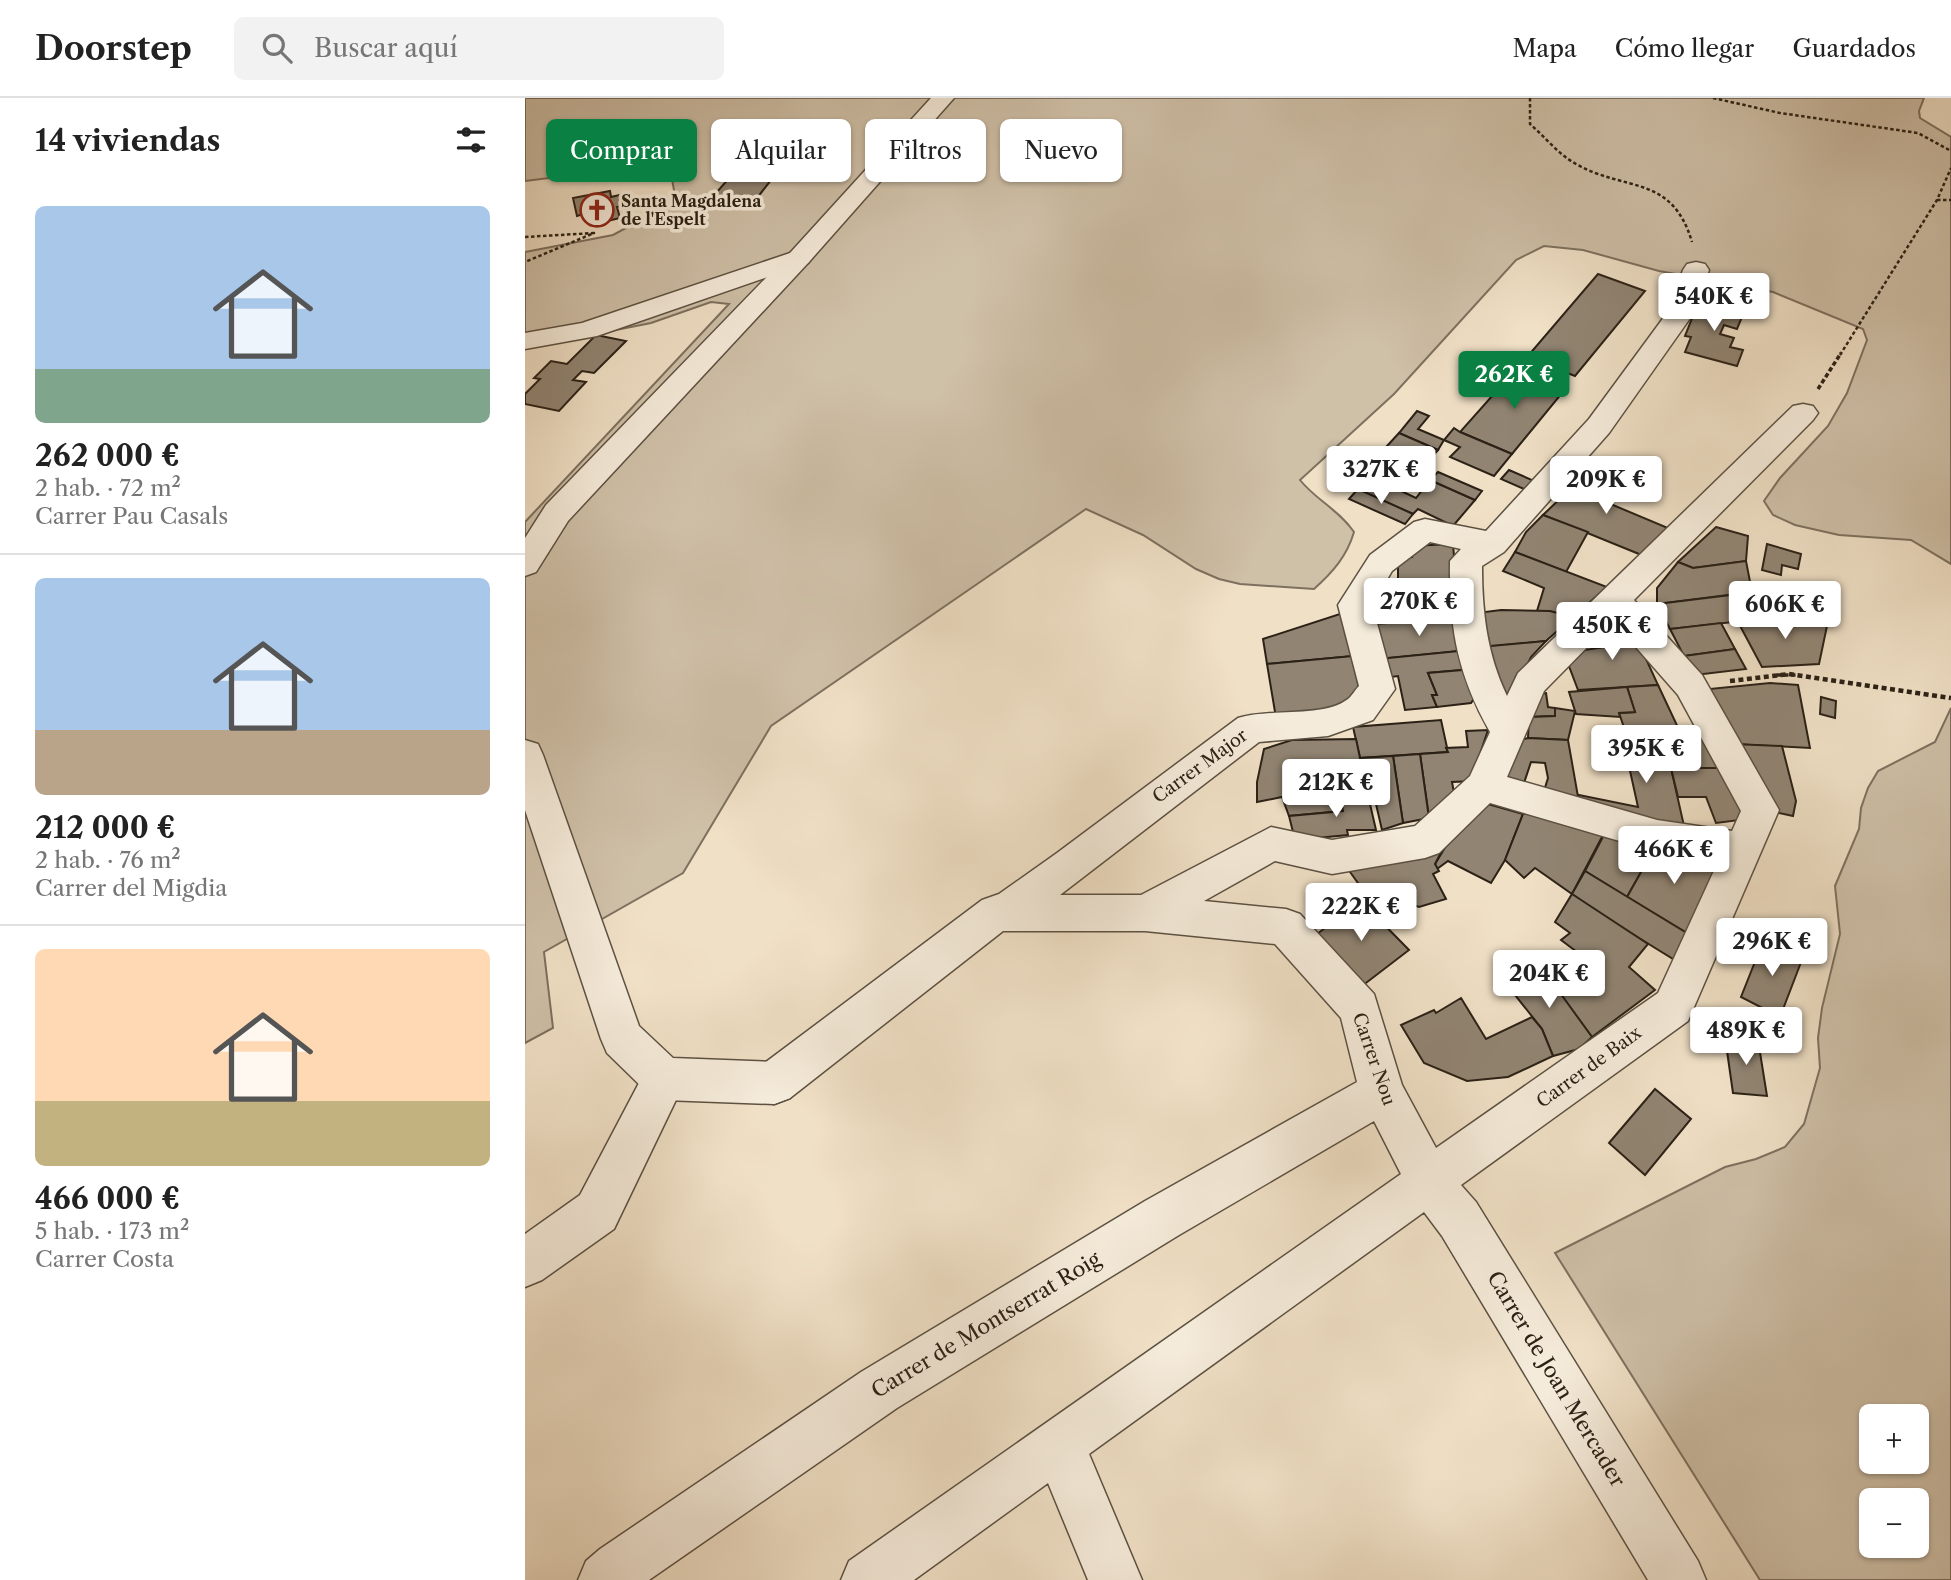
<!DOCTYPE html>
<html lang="es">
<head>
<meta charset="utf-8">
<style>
  body { margin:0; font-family:"Libre Caslon Text",serif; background:#f2f2f2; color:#222; height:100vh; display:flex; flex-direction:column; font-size:26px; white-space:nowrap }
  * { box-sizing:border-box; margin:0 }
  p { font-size:23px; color:#767676 }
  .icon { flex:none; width:38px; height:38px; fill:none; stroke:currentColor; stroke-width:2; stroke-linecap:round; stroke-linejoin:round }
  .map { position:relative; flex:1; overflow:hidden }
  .drawer { display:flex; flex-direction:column; background:#fff; width:525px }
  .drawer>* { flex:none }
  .guide { position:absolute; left:21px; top:21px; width:665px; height:63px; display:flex; gap:14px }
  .fabs { position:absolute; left:1334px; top:1306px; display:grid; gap:14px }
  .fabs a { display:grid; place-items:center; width:70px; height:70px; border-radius:10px; background:#fff; box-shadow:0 2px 5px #0004; font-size:35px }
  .price { position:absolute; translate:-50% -60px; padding:0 16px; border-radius:7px; background:#fff; color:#222; font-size:23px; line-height:46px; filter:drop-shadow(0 2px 4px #0008) }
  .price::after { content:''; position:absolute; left:50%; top:42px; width:21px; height:16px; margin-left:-10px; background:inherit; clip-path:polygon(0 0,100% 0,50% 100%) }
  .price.active { background:#0b8043; color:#fff }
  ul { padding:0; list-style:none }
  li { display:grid; align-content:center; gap:14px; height:371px; padding:0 35px }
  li+li { border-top:2px solid #e0e0e0 }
  li span { display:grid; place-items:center; height:217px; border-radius:10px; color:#555 }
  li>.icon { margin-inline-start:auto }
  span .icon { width:126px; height:126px; fill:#fffc; stroke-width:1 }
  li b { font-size:30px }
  h2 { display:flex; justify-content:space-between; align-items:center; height:84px; padding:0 35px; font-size:30px }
  .tag { padding:0 24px; border-radius:10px; background:#fff; box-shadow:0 2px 5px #0004; font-size:24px; line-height:63px }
  .tag.active { background:#0b8043; color:#fff }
  header { display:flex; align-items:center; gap:42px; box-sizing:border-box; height:98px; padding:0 35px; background:#fff; border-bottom:2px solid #e0e0e0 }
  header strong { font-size:33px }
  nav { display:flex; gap:38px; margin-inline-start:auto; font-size:24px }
  .search { width:490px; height:63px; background:#f2f2f2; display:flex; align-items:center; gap:18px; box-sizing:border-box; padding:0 24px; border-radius:10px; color:#767676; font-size:26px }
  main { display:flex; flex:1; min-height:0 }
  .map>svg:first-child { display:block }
  .green { fill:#cfc0a8; stroke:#7d705f; stroke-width:2; fill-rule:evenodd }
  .building { fill:#918472; stroke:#2b2116; stroke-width:2 }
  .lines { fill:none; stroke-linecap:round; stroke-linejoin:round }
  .minor-casing { stroke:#5c5142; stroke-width:3 }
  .tertiary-casing { stroke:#5c5142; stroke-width:3 }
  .path-far2 { stroke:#2b2116; stroke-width:2.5; stroke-dasharray:3.5 2.5; stroke-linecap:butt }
  .path-far1 { stroke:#2b2116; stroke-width:3.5; stroke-dasharray:4.5 2.5; stroke-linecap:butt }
  .path { stroke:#2b2116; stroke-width:4.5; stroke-dasharray:5 3.5; stroke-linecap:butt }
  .minor { fill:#f5ebda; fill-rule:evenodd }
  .tertiary { fill:#f5ebda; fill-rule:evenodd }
  .labels { text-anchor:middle; stroke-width:7; stroke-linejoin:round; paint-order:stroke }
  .far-poi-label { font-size:16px; font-weight:bold; fill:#2b2116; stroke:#f5ebda; text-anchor:start }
  .street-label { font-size:18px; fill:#2b2116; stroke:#f5ebda }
  .near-street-label { font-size:21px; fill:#2b2116; stroke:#f5ebda }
</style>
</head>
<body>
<header>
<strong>Doorstep</strong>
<div class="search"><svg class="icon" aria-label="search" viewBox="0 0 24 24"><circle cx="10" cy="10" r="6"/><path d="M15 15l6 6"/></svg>Buscar aquí</div>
<nav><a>Mapa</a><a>Cómo llegar</a><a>Guardados</a></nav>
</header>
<main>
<section class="drawer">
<h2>14 viviendas<svg class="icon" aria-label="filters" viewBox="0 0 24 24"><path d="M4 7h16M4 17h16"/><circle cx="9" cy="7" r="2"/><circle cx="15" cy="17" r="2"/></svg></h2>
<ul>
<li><span style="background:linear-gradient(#a9c7e8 75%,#7fa58c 0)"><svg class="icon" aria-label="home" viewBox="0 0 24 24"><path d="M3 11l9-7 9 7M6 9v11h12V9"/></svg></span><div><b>262 000 €</b><p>2 hab. · 72 m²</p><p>Carrer Pau Casals</p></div></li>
<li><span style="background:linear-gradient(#a9c7e8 70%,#b9a48a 0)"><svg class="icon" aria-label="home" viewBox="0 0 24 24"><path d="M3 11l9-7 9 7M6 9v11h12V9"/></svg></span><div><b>212 000 €</b><p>2 hab. · 76 m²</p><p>Carrer del Migdia</p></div></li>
<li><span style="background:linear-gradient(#ffd9b3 70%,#c2b280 0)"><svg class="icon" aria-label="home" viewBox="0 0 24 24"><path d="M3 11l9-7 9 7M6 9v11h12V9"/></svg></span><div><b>466 000 €</b><p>5 hab. · 173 m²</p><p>Carrer Costa</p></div></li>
</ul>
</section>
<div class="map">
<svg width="1426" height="1482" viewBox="0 0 1426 1482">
  <rect width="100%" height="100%" fill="#f0e0c6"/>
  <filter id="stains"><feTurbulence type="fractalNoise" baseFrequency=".00286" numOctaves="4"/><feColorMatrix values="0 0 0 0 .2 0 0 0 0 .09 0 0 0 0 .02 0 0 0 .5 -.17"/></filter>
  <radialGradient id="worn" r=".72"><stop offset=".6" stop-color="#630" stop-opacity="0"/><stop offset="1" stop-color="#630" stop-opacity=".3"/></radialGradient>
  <g class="green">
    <path d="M0 0H1399L1394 13 1395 20 1426 39V466L1386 442 1314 437 1270 427 1248 417 1239 403 1255 380 1303 328 1322 295 1342 242 1338 231 1248 194 1134 173 1058 152 1019 148 991 162 869 296 775 382C791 402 814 412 829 434 822 458 808 474 789 491L715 486 694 481 671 471 618 437 561 411 246 628 158 775 19 854 28 930 0 945V424L204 206 186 204 126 225 0 250V154L88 137 151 103 144 65 0 83Z"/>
    <path d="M1426 610V1482H1235L1030 1155 1200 1069 1231 1061 1260 1049 1279 1026 1295 970 1293 940 1297 910 1315 836 1310 788 1334 731 1336 710 1343 690 1353 673 1410 644ZM1346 1318H1391V1363H1346ZM1346 1402H1391V1447H1346Z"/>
  </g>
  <g class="building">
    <path d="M206 78 246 82 225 109 183 104Z"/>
    <path d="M85 93 86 99 99 96 102 107 92 109 95 120 65 127 62 115 52 118 48 100Z"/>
    <path d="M1073 176 1120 193 1050 278 1002 259Z"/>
    <path d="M1174 203 1219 214 1212 231 1199 227 1195 236 1209 240 1205 249 1218 252 1212 268 1160 254 1166 239 1160 238Z"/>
    <path d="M71 237 101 243 69 275 57 273 48 282 61 284 34 313 0 306V296L15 281 9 280 26 263 42 266Z"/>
    <path d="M992 270 1042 289 987 356 935 334Z"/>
    <path d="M892 313 904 318 893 331 919 342 913 352 874 335Z"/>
    <path d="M929 330 935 334 987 356 969 378 925 359 935 349 919 342Z"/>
    <path d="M874 335 913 352 891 377 851 360Z"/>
    <path d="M851 360 876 370 861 386 891 400 905 382 950 402 928 428 893 411 888 416 827 389Z"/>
    <path d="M1066 371 1093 386 1076 402 1150 433 1119 458 1018 417Z"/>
    <path d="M984 372 1016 386 1008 395 976 381Z"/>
    <path d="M913 374 957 393 950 402 905 382Z"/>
    <path d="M833 391 888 416 880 426 824 401Z"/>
    <path d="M1018 417 1063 434 1041 474 990 454 1001 434Z"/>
    <path d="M1191 429 1223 438 1221 463 1168 470 1153 464Z"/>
    <path d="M928 446 934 520 864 525 863 492 873 493V460L887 459 885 448Z"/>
    <path d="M1242 446 1276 456 1273 471 1257 467 1256 477 1237 472Z"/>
    <path d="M990 454 1082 489 1048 519 1012 513 1019 490 978 473Z"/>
    <path d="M1221 463 1227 494 1132 506V490L1153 464 1168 470Z"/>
    <path d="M1214 496 1227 522 1145 531 1132 506Z"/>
    <path d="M976 512 1025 513 1048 519 1021 543 960 549 952 515Z"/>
    <path d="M821 514 828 558 742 566 738 541Z"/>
    <path d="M1262 515 1302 528 1294 566 1237 569 1213 524 1261 518Z"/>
    <path d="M934 520 944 552 853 561 848 526Z"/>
    <path d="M1196 525 1210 551 1159 558 1145 531Z"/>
    <path d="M1105 526 1133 587 1053 592 1039 555 1080 549 1073 529Z"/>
    <path d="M1021 543 1006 559 986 601 972 602 955 549Z"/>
    <path d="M1210 551 1221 571 1170 577 1159 558Z"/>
    <path d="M944 552 949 571 903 575 912 597H907L912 609 880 612 873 578 859 580 853 561Z"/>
    <path d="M828 558 836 602 815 617 751 620 742 566Z"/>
    <path d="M949 571 955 592 946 605 912 609 907 597H912L903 575Z"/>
    <path d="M1245 585 1273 587 1285 650 1208 646 1184 591Z"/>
    <path d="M1133 587 1157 638 1103 641 1094 615 1110 614 1102 589Z"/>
    <path d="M1102 589 1110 614 1094 615 1095 619 1051 616 1044 594Z"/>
    <path d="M1021 595 1023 609 1030 610V618L1004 619 1006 597Z"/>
    <path d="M1296 599 1311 603 1310 620 1295 616Z"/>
    <path d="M1030 610 1050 613 1043 642 1003 640 1004 619 1030 618Z"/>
    <path d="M916 622 923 654 835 660 828 629Z"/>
    <path d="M963 632 951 668 950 683 927 684 930 700 904 720 895 656 923 654 921 650 943 649 941 633Z"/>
    <path d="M1139 639H1188L1204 670H1146Z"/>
    <path d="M1139 639 1159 728 1055 710 1054 697 1113 709 1098 641Z"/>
    <path d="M1003 640 1043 642 1055 710 1017 699 1023 680 1020 665 1006 664 997 691 973 683 986 644Z"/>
    <path d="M831 641 842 693 815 695 818 713 764 718 757 699 732 704V684L739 651 767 642Z"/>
    <path d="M1208 646 1257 648 1271 703 1268 718 1236 711Z"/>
    <path d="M895 656 904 720 878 725 868 658Z"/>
    <path d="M868 658 878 725 857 732 848 693H842L835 660Z"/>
    <path d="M1146 670H1204L1223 721 1191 725 1181 699H1153Z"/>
    <path d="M842 693 851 732H822L823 737 770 742 764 718 818 713 815 695Z"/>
    <path d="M949 702 998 716 980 762 966 785 923 763 912 771 910 766Z"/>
    <path d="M1017 713 1078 737 1047 796 1010 770 999 780 980 762 998 716Z"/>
    <path d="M1080 735 1124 760 1102 799 1060 773Z"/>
    <path d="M1133 744 1194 769 1165 837 1102 799Z"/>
    <path d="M920 747 910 766 914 773 908 776 921 801 894 809 877 803 866 806 838 792 820 767Z"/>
    <path d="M1060 773 1165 837 1153 864 1075 816 1047 796Z"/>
    <path d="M1047 796 1123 846 1104 869 1130 892 1067 939 1024 881 1056 857 1036 842 1045 835 1030 824Z"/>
    <path d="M836 803 884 852 837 888 788 839Z"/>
    <path d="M1239 841 1278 859 1255 919 1216 899Z"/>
    <path d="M1012 863 1067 939 1054 951 1028 958 1017 931 979 883Z"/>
    <path d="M936 900 961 941 1007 919 1017 931 1028 958 983 979 942 983 899 965 876 927 909 912 911 915Z"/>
    <path d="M1200 939 1233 942 1242 998 1208 995Z"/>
    <path d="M1130 991 1166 1021 1120 1077 1084 1045Z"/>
  </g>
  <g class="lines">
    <defs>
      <g id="minor">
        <path d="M274 152 283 155 287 160 283 165 72 238 0 251V235L57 225Z"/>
        <path d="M1171 164 1180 166 1184 172 1168 216 1084 335 979 454 957 468C957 514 962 556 982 598L993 575 1268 308 1278 306 1288 308 1293 315 1288 322 1109 502 1177 577 1254 712 1163 923 936 1087 951 1104 1173 1463 1181 1482H1123L917 1138 899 1114 564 1356 617 1482H563L523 1385 389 1482H316L324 1463 876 1076 849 1023 654 1137 372 1310 124 1482H53L61 1463 75 1451 336 1274 620 1103 832 984 816 920 750 846 620 833H478L265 1000 249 1006 233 1000 227 985 233 970 457 802 474 796 532 755 713 620C744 610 799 620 823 601 827 598 830 592 834 588L813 507 845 457 889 424 900 421 961 433 1064 321 1142 215 1158 172 1162 166ZM905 444 936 451 925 463C924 529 932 576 965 634L945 678 890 728 807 742 746 729 616 797H535L734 644 803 638 848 622 870 591 847 507 867 473ZM1088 523 1153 597 1216 713 1207 733 1132 722 982 679 1019 593ZM965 705 1132 754 1193 764 1133 895 911 1050 877 987 849 896 775 816 761 811 679 803 750 763 807 776 900 760 914 755Z"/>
        <path d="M139 960 154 966 161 981 89 1131 17 1182 0 1189V1136L55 1097 124 966Z"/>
      </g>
      <g id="tertiary">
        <path d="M406 0H429L283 165 43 423 11 474 0 478V440L21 407 265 155Z"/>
        <path d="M0 642 13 646 18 657 114 928 148 960 249 964 265 970 271 985 265 1000 249 1006 139 1002 124 996 82 955 76 941 0 712Z"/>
      </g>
    </defs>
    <use href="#minor" class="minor-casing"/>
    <use href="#tertiary" class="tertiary-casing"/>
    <g class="path-far2">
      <path d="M1005 0V26C1020 39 1033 56 1051 66 1100 94 1147 76 1167 144"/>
      <path d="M1188 0 1255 15 1393 35 1426 53"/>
      <path d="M1412 102H1426"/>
      <path d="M0 139 69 135 0 164"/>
      <path d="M1315 257 1412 102 1426 70"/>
    </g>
    <g class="path-far1">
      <path d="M1293 291 1316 255"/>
      <path d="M1252 577H1274"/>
    </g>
    <path class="path" d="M1205 583 1264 576 1426 600"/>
    <use href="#minor" class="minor"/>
    <use href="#tertiary" class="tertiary"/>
  </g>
  <defs>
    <symbol id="church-ring" viewBox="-11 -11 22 22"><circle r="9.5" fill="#f5ebda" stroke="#8f2418" stroke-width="1.5"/><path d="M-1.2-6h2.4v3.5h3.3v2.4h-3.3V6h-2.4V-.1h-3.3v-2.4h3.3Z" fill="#8f2418"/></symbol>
  </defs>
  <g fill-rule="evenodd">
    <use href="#church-ring" x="53" y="93" width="38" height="38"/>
  </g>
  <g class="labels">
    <g class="far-poi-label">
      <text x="96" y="109">Santa Magdalena<tspan x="96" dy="18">de l'Espelt</tspan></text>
    </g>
    <g class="street-label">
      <text transform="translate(675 668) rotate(-36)" y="6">Carrer Major</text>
      <text transform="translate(849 961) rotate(71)" y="6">Carrer Nou</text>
      <text transform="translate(1064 969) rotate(-36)" y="6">Carrer de Baix</text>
    </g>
    <g class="near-street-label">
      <text transform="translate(461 1227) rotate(-31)" y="7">Carrer de Montserrat Roig</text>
      <text transform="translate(1031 1281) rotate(59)" y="7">Carrer de Joan Mercader</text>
    </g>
  </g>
  <rect width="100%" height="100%" filter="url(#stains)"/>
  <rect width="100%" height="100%" fill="url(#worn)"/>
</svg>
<div class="fabs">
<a>+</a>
<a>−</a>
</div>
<b class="price" style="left:1189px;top:235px">540K €</b>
<b class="price active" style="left:989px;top:313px">262K €</b>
<b class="price" style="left:856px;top:408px">327K €</b>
<b class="price" style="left:1081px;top:418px">209K €</b>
<b class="price" style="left:894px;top:540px">270K €</b>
<b class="price" style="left:1260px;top:543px">606K €</b>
<b class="price" style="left:1087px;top:564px">450K €</b>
<b class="price" style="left:1121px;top:687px">395K €</b>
<b class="price" style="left:811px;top:721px">212K €</b>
<b class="price" style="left:1149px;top:788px">466K €</b>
<b class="price" style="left:836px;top:845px">222K €</b>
<b class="price" style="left:1247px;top:880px">296K €</b>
<b class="price" style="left:1024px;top:912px">204K €</b>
<b class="price" style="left:1221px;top:969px">489K €</b>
<div class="guide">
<a class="tag active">Comprar</a>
<a class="tag">Alquilar</a>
<a class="tag">Filtros</a>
<a class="tag">Nuevo</a>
</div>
</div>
</main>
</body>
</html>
